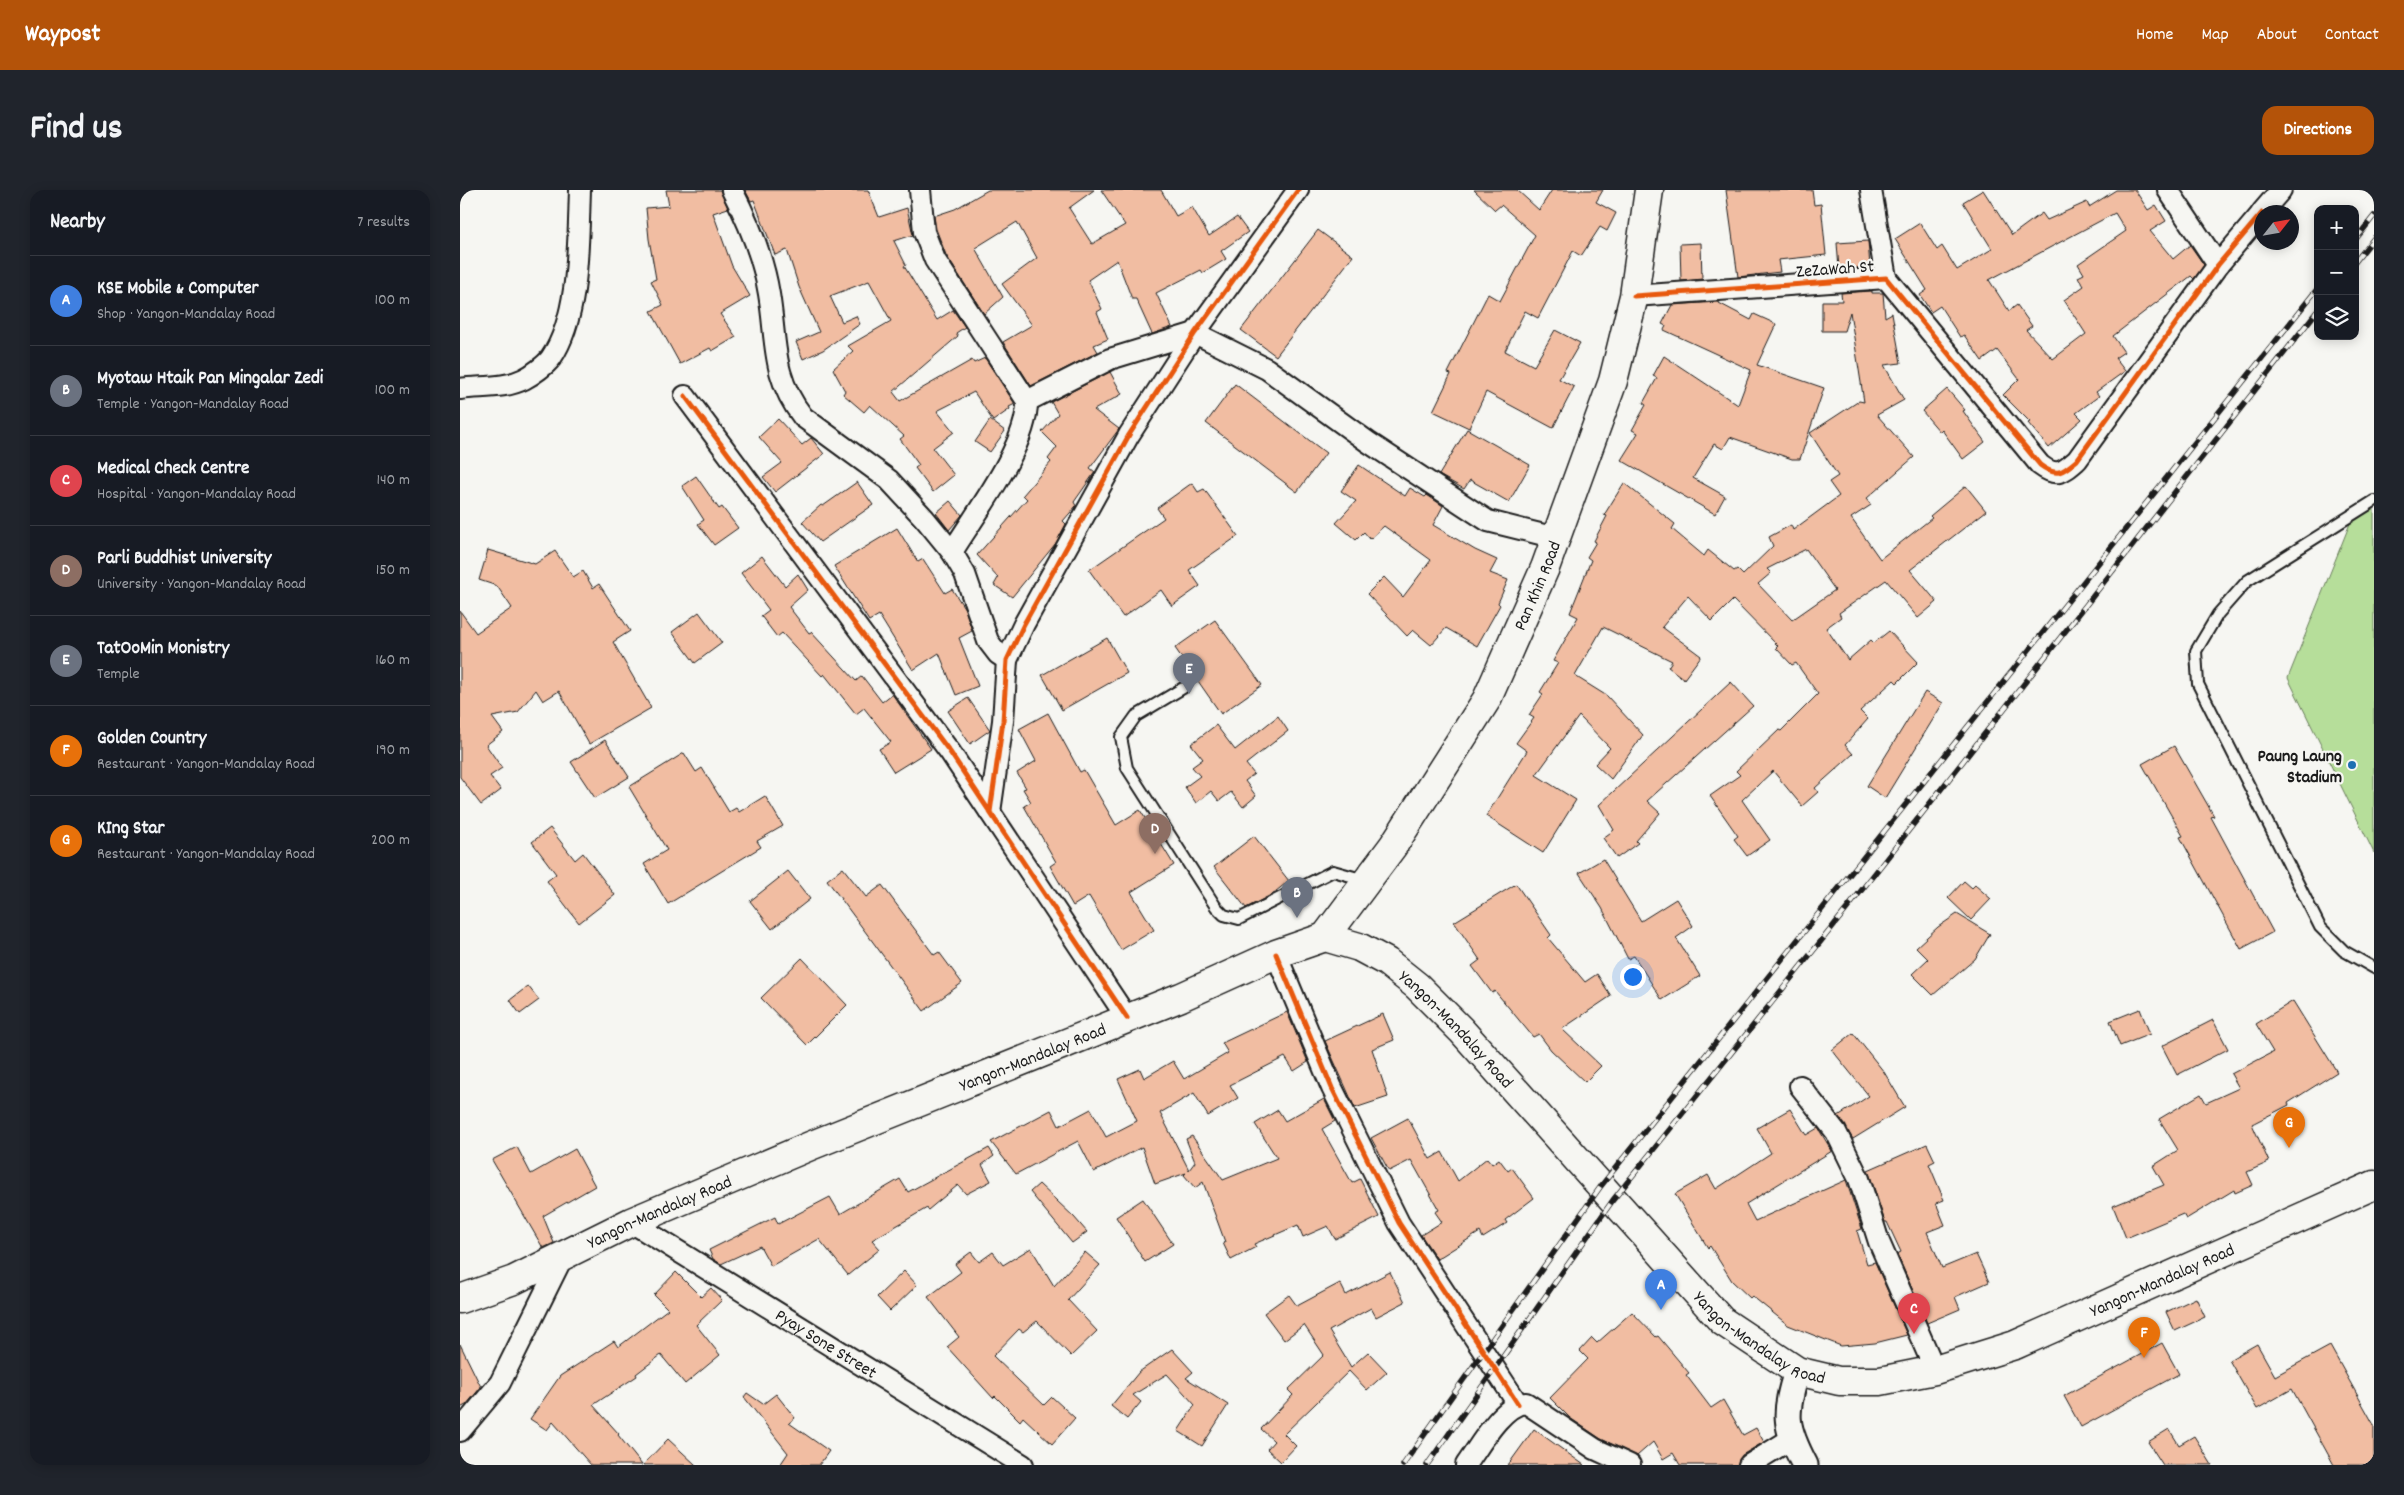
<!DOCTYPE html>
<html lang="en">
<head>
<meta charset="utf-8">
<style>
  body { margin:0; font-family:Dekko,sans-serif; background:#20242c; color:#f1f3f6 }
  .controls { position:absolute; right:15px; top:15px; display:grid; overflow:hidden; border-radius:10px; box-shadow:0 2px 12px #0003 }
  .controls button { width:45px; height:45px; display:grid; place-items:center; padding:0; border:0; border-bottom:1px solid #363941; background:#171b24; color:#f1f3f6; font:25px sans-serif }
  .compass { position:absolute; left:1794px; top:15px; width:45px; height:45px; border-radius:50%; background:#171b24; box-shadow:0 2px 12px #0003; rotate:59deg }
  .you { position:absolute; left:1172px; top:786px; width:18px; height:18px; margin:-12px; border:4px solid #fff; border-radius:50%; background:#1a73e8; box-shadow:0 0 0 8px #1a73e833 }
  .badge { display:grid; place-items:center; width:32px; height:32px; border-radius:50%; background:#b45309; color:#fff; font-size:16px; font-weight:700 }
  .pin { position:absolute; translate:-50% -41px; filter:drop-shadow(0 1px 2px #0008) }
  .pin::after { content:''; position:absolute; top:26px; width:18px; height:15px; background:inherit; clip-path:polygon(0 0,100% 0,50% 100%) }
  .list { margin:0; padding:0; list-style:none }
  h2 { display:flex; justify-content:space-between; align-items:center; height:65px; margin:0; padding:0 20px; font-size:21px }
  h2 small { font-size:16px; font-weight:400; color:#9ea1a6 }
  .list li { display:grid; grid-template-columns:32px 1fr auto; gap:15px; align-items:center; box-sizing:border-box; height:90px; padding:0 20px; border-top:1px solid #363941 }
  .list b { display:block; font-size:19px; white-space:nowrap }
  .list p { margin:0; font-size:16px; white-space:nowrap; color:#9ea1a6 }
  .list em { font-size:16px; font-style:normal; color:#9ea1a6 }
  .icon { flex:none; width:28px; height:28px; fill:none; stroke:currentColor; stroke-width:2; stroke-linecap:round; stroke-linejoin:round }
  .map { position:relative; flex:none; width:1914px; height:1275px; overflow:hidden; border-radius:15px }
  header { display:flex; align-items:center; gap:30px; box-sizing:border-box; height:70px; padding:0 25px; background:#b45309; color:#fff }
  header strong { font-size:24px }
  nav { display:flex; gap:28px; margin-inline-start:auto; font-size:18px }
  .intro { display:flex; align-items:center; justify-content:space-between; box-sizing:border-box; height:120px; padding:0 30px }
  h1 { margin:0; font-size:35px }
  .button { padding:12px 22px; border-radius:15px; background:#b45309; color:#fff; font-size:18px; font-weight:700 }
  main { display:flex; gap:30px; padding:0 30px }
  aside { flex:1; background:#171b24; border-radius:15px; box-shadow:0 2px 12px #0003 }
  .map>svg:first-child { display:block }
  .green { fill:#b6de9a; stroke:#697d5b }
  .building { fill:#f1bda2; stroke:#1c1c1c; fill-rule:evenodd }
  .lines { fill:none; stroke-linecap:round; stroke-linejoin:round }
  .service-casing { stroke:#1c1c1c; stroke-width:14 }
  .minor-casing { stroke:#1c1c1c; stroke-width:24 }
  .tertiary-casing { stroke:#1c1c1c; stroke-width:29 }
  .primary-casing { stroke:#1c1c1c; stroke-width:31 }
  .service { stroke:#f6f6f2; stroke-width:10 }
  .minor { stroke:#f6f6f2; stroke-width:20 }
  .tertiary { stroke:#f6f6f2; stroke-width:25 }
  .primary { stroke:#f6f6f2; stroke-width:28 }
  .rail-casing { stroke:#1c1c1c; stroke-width:5.5 }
  .rail { stroke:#f6f6f2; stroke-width:4; stroke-dasharray:11; stroke-linecap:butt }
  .cycleway-casing { stroke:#f6f6f2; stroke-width:8 }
  .cycleway { stroke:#e8590c; stroke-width:5 }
  .poi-dot { fill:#1f6fb2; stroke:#f6f6f2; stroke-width:2 }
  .labels { text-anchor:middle; stroke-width:4.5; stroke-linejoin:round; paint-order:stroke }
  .street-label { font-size:18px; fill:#1c1c1c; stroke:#f6f6f2 }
  .poi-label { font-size:18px; font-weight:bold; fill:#1c1c1c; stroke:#f6f6f2; text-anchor:end }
</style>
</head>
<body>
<header>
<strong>Waypost</strong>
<nav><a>Home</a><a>Map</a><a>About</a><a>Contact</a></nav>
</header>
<div class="intro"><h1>Find us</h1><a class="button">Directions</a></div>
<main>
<aside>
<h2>Nearby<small>7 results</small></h2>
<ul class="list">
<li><span class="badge" style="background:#3f7fe0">A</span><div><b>KSE Mobile &amp; Computer</b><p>Shop · Yangon-Mandalay Road</p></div><em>100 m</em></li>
<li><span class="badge" style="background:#6b7280">B</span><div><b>Myotaw Htaik Pan Mingalar Zedi</b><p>Temple · Yangon-Mandalay Road</p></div><em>100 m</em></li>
<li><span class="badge" style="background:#e0444e">C</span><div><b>Medical Check Centre</b><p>Hospital · Yangon-Mandalay Road</p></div><em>140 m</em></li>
<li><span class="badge" style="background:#8d6e63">D</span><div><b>Parli Buddhist University</b><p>University · Yangon-Mandalay Road</p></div><em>150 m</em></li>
<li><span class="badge" style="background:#6b7280">E</span><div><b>TatOoMin Monistry</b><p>Temple</p></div><em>160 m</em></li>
<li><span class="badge" style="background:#e8710a">F</span><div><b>Golden Country</b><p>Restaurant · Yangon-Mandalay Road</p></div><em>190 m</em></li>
<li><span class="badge" style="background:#e8710a">G</span><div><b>KIng Star</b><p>Restaurant · Yangon-Mandalay Road</p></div><em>200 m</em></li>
</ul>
</aside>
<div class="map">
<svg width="1914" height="1275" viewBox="0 0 1914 1275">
  <rect width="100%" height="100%" fill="#f6f6f2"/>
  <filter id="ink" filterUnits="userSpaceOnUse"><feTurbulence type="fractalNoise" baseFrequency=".02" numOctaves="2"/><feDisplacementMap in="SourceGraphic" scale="10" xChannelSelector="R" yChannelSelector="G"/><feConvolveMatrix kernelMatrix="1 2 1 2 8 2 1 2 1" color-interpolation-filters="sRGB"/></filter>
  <g filter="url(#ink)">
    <path class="green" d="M1914,317V663L1828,488L1891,331Z"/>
    <path class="building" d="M206,0H260L268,18L253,23L272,76L290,106L260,124L276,147L252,161L250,158L220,174L191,121L203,115L191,91L196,89L189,49L186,18L209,16Z
      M285,0H408L419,27L447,18L453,45L434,51L446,75L444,76L477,130L493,120L505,137L496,143L498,146L433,202L440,211L512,170L514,173L525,168L555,214L549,217L550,219L533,231L514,202L477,221L494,242L473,258L494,285L473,302L455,278L459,275L440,249L444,246L410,215L404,222L383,204L385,201L373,179L393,161L388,156L431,131L409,91L370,106L382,132L396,126L400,134L363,160L343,169L336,152L359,142L339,97L327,60L315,65L294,10L291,11Z
      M528,0H634L609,18L632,54L665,35L641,0H701L716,26L732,17L749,46L777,27L788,42L761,61L766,69L743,83L741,80L696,103L712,137L692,144L676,109H672L657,70L628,90L642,119L637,122L648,149L634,155L638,162L571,196L543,152L572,135L542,94L577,68L557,32L515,58L543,107L524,124L486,65L476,39L474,26L495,19Z
      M1014,0H1057L1079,20L1092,0H1143L1136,12L1156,23L1147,41L1140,37L1121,66L1113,61L1078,128L1065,121L1045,161L1074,176L1095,140L1120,153L1099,189L1114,197L1093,238L1026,202L1009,238L973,221L991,184L988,183L1028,104L1040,111L1075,45L1041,15L1035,20Z
      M1266,0H1352L1354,15L1361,14L1366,65L1318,70L1320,82L1278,87Z
      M1523,0L1552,45L1582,23L1587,30L1627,12L1629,17L1656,0H1675L1688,20L1696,15L1706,31L1690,41L1713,69L1730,55L1744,75L1734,89L1731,86L1653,146L1664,162L1655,168L1665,181L1636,202L1639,206L1616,223L1622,229L1589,258L1568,233L1570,232L1543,205L1559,189L1537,160L1522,171L1504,145L1500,147L1480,116L1471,122L1460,105L1467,100L1435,49L1460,33L1477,60L1482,56L1497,80L1532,59L1503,12ZM1655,23L1666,41L1618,74L1624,84L1618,87L1624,96L1604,110L1626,144L1593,169L1566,140L1572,136L1557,115L1549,121L1529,90Z
      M858,40L893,66L816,166L781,140Z
      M1408,51L1410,77L1379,79L1377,53Z
      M1241,53L1242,89L1221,91L1220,54Z
      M1412,101V103H1423L1425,127L1432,123L1441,173L1424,175L1444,210L1417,225L1454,267L1406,309L1411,315L1391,328L1420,369L1472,328L1470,326L1506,296L1526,321L1450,380L1477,412L1458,428L1426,390L1379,423L1381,427L1366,438L1388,470L1411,450L1414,453L1429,441L1458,472L1437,493L1434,490L1400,521L1408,529L1385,555L1393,564L1355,598L1358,602L1342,616L1313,581L1282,610L1310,650L1287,666L1274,649L1278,646L1250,606L1280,585L1276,581L1319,540L1321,541L1358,504L1336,473L1332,475L1316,458L1318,456L1273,410L1252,431L1228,406L1202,437L1241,466L1224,489L1208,477L1212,471L1143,437L1115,486L1147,506L1183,545L1151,589L1135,574L1150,558L1119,526L1076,585L1116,610L1083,663L1026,626L1067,561L1056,553L1074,528L1069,525L1083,504L1080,502L1098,473L1093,471L1118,427L1110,423L1131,370L1127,367L1136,352L1134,351L1147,326L1144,325L1164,293L1215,334L1212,339L1244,366L1248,360L1274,381L1277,379L1283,385L1313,356L1309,347L1331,335L1333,340L1379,306L1369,292L1378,286L1350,243L1399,211L1404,212L1390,122L1384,141H1362V111H1382L1381,103ZM1346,359L1375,400L1332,430L1298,394L1311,383L1307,379Z
      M1257,112L1291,130L1294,124L1316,134L1297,175L1364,198L1340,269H1332L1270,247L1263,259L1254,254L1233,288L1265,306L1255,324L1161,270L1178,243L1172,240L1186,215L1183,213L1197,188L1193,186L1204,166L1278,215L1291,180L1204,140L1206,136L1202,134L1212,115Z
      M650,182L662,204L634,220L659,239L630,278L635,282L614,312L616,316L603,331L606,334L596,353L552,407L534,395L538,388L517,365L567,309L563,305L591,272L588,269L597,257L582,242L598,224L591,212Z
      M775,194L866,263L837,302L746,233Z
      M1487,199L1505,220L1503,221L1525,252L1503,269L1482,240L1480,242L1462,221Z
      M318,229L342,255L351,248L364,264L315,302L303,287L322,273L299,247Z
      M530,230L545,241L530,262L515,252Z
      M1007,239L1070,275L1049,312L1010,290L1004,299L979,285Z
      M899,275L945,306L950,298L965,307L967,305L983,316L973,335L1015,360L1037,370L1030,383L1048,390L1038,413L1040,415L1017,456L986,438L971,455L953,440L947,446L907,404L924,387L943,407L971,370L924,336L910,349L904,342L896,350L876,333L896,311L881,301Z
      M236,286L259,319L262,317L278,338L254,355L238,334L244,330L222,296Z
      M397,292L413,315L360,352L342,332L361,315L363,316Z
      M732,293L738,302L744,299L778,346L729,380L740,396L712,416L701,400L663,427L629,380L704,328L697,318Z
      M490,311L502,325L489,340L476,323Z
      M437,338L458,372L463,369L485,403L492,399L505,419L512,441L499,448L518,496L496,505L479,463L453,480L419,425L409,431L374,376Z
      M28,360L75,374L95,361L113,387L123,381L133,398L139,394L170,441L153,452L191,518L129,554L99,501L83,511L76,500L58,522L32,527L43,542L26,555L42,578L30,586L41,600L21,615L0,587V421L16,443L52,418L37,396L19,390Z
      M302,366L325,396L338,384L348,400L329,417L349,443L351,442L396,491L402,486L422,512L432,504L471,559L434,582L419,559L431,552L404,518L396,524L364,484L362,486L322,443L317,447L301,426L309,420L281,383Z
      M239,422L262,453L235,473L212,442Z
      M755,430L802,495L761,524L715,458Z
      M647,448L667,483L602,520L582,485Z
      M1271,492L1293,516L1187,611L1200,623L1176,651L1178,653L1157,668L1143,648L1154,640L1139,615Z
      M1465,502L1483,513L1425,608L1407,596Z
      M508,508L530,540L510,554L488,521Z
      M588,523L620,582L624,580L656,635L680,620L714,675L671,702L694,740L661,760L629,706L613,716L590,676L596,672L564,616L571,612L563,599L566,598L557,583L576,571L559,539Z
      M818,526L828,541L786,574L794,584L785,591L796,606L783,617L771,602L759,611L751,601L736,613L725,597L740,586L732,577L743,569L731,554L756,535L775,560Z
      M145,550L169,587L135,608L111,572Z
      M1714,556L1754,626L1751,627L1813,742L1781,759L1720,647L1723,646L1682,574Z
      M224,563L236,582L242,578L269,622L276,618L279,622L305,606L323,636L297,651L301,657L208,714L184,674L207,660L169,597Z
      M90,638L115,670L123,663L155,705L119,733L87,691L96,684L72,652Z
      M794,646L829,691L811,705L786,718L754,677Z
      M1143,669L1181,731L1216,709L1233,736L1216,748L1240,786L1202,810L1174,766L1168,769L1142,718L1119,683Z
      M383,678L406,707L422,695L474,765L479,762L502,793L464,821L367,690Z
      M328,681L350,709L312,739L290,711Z
      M1504,691L1512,698L1515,695L1531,709L1511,730L1488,708Z
      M1056,694L1091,745L1088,748L1125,792L1137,784L1151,806L1102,839L1141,876L1125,892L1091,860L1079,844L1073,847L1035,801L1032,803L1012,776L1020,770L994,732Z
      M1497,724L1530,744L1515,769L1473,805L1452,784L1468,769L1456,757L1478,737Z
      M342,768L387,815L347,855L301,808Z
      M68,796L79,810L60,824L50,810Z
      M1833,811L1877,882L1828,913L1829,915L1792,934L1809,972L1787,982L1793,995L1775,1003L1774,1000L1726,1029L1723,1024L1666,1048L1653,1016L1704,995L1693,976L1718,960L1699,929L1741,904L1746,913L1779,898L1771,884L1813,862L1796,834Z
      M1680,819L1690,844L1660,856L1650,831Z
      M827,822L848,872L834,881L825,867L770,895L778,908L748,926L734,903L700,923L729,980L735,972L726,949L732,946L763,990L817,968L795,934L818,920L825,931L864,909L875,931L862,939L892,993L900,989L919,1027L875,1049L868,1036L843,1047L838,1035L794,1054L796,1057L771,1070L763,1053L765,1052L743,992L735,998L724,985L726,983L695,994L682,957L634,982L618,951L556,984L531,952L591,920L599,936L631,919L646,947L677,931L658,889L680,879L684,888L713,871L724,889L768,863L762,853Z
      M923,824L934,850L912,859L928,907L895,918L865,851Z
      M1753,830L1768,859L1717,885L1702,856Z
      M1393,843L1424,882L1445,917L1393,949L1378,926L1409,906L1372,860Z
      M1330,919L1346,945L1358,938L1372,961L1286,1014L1295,1031L1386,990L1402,1039L1397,1041L1407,1074L1415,1072L1447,1145L1415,1153L1381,1156L1328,1135L1292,1106L1290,1108L1272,1091L1250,1056L1248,1058L1215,1004L1248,985L1256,999L1311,963L1297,938Z
      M948,928L970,969L982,962L998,991L1027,968L1032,974L1039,969L1048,981L1052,978L1074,1008L1045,1030L1047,1033L1023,1048L1020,1042L977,1069L961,1045L982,1032L975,1022L979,1020L951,970L929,981L911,948Z
      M1467,954L1475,971L1469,974L1484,1010L1476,1013L1485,1035L1467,1042L1482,1078L1516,1064L1529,1092L1495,1107L1500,1119L1467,1133L1437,1064L1441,1062L1427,1032H1425L1408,980Z
      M57,957L71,984L115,959L135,996L83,1026L94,1053L83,1058L32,970Z
      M529,958L534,966L522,975L531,991L506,1004L498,995L468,1020L467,1018L412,1050L420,1059L388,1085L359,1049L311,1076L300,1056L261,1074L253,1069L249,1060L315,1027L318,1034L370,1007L380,1024L440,989L448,1002Z
      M579,994L614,1027L627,1042L612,1053L570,1002Z
      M683,1009L713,1054L685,1072L656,1027Z
      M571,1058L594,1096L625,1062L640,1075L608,1110L637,1141L611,1166L577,1131L563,1142L559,1139L533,1166L584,1215L592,1207L615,1228L592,1254L563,1227L560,1231L535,1206L533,1208L487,1157L499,1147L468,1107L501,1082L495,1074L511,1062L519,1072L533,1062L543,1075Z
      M444,1081L457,1095L430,1121L417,1107Z
      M216,1082L241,1107L251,1098L262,1110L236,1135L260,1165L225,1194L201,1165L176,1184L177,1186L133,1215L159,1244L158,1245L182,1275H131L93,1232L87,1240L70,1229L100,1186L154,1151L158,1157L208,1119L194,1105Z
      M930,1082L945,1112L916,1127L911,1118L869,1141L891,1177L908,1162L927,1182L907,1200L889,1181L824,1244L836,1256L821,1272L807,1259L814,1251L801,1239L833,1205L828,1200L864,1165L844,1135L824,1150L804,1123L829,1105L837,1116L880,1093L886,1105Z
      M1736,1108L1745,1127L1715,1141L1706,1122Z
      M1172,1122L1196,1147L1198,1146L1229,1183L1226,1185L1251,1218L1263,1210L1283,1245L1296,1238L1304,1252L1282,1265L1277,1275H1220L1213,1263L1203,1269L1193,1252L1177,1266L1141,1249L1110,1228L1090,1208L1128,1169L1120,1161L1132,1148L1137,1153Z
      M1702,1153L1719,1184L1621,1237L1604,1206Z
      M0,1154L21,1197L6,1215L0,1218Z
      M1797,1154L1815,1186L1870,1156L1914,1235V1275H1874L1832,1199L1797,1219L1769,1170Z
      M712,1159L733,1182L726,1188L768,1215L742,1256L718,1241L735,1215L707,1184L673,1205L681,1212L667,1229L651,1216L679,1182Z
      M287,1203L303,1214L316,1204L335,1228L329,1233L369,1261L359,1275H320L328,1263L284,1207Z
      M1074,1239L1124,1275H1048Z
      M1709,1239L1719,1255L1734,1246L1752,1275H1703L1688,1252Z
      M208,1249L236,1275H183Z"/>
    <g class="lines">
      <g class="service-casing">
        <path id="service" d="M1914,311L1787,391L1758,424L1736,461L1738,494L1860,737L1884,761L1914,778
          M723,498L676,526L661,547L667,578L756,717L764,725L779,729L873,681L905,690"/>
      </g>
      <g class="minor-casing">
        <g id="minor">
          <path d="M272,0C289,33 303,66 309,104C317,151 311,186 343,227L429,290L465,329L492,362L505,384L528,451L538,464L547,470"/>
          <path d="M460,0L464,42L475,70L567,211C568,256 515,324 492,362"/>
          <path d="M1411,0L1426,88"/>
          <path d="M1708,0L1758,75"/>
          <path d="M1802,22L1821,0"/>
          <path d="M1174,106L1426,88L1580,275C1597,288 1603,282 1617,270L1758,75L1802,23"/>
          <path d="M0,199C21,196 44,199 64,189C72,185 86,175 91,168C120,126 118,50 120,0"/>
          <path d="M225,206L490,562L667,828"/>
          <path d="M567,211L650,169L735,143L807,179L908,252L1028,331L1096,348"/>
          <path d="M530,622L543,531L547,470L564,434L669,245L735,143L838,0"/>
          <path d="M816,764L872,898L939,1033L1058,1214"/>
          <path d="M1340,896L1376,942L1399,989L1419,1052L1475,1180"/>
          <path id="s1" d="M171,1032L563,1275"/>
          <path d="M0,1241L40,1193L103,1066"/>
          <path d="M1006,1275C1019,1257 1042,1214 1066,1213L1135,1259L1170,1275"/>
          <path d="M1289,1275L1331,1249"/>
        </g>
      </g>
      <g class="tertiary-casing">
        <path id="tertiary" d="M1337,1181C1324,1224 1324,1235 1345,1275"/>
      </g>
      <g class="primary-casing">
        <g id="primary">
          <path id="s2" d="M865,747L933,656L1027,509L1085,378L1153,191L1174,106L1189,0"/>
          <path id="s3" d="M0,1109L54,1090L171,1032L350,956L721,807L816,764L865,747L899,757L927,772L957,796L1001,840L1262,1131L1337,1181L1379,1191H1420L1475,1180L1555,1155L1914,995"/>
        </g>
      </g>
      <use href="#service" class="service"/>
      <use href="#minor" class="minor"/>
      <use href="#tertiary" class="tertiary"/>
      <use href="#primary" class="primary"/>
      <g class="rail-casing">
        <path id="rail" d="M1895,50L1914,26
          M1895,72L1914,48
          M943,1275L1141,996L1858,98
          M967,1275L1153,1010L1386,720L1858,120"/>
      </g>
      <use href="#rail" class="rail"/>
      <g class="cycleway-casing">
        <path id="cycleway" d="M1174,106L1426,88L1580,275C1597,288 1603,282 1617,270L1758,75L1802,23
          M225,206L490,562L667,828
          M530,622L543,531L547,470L564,434L669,245L735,143L838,0
          M816,764L872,898L939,1033L1058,1214"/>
      </g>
      <use href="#cycleway" class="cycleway"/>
    </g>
  </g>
  <circle class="poi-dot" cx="1892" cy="575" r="5"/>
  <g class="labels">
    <g class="street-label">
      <text transform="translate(1375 78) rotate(-4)" y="6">ZeZaWah St</text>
      <text dy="6" stroke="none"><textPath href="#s2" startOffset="412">Pan Khin Road</textPath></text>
      <text dy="6" stroke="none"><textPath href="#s3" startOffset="1102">Yangon-Mandalay Road</textPath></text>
      <text dy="6" stroke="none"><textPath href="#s3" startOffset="622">Yangon-Mandalay Road</textPath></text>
      <text dy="6" stroke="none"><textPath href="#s3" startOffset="218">Yangon-Mandalay Road</textPath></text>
      <text dy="6" stroke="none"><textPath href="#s3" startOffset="1972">Yangon-Mandalay Road</textPath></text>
      <text dy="6" stroke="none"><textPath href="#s3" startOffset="1538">Yangon-Mandalay Road</textPath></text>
      <text dy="6" stroke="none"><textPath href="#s1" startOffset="230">Pyay Sone Street</textPath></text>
    </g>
    <g class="poi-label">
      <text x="1882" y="571">Paung Laung<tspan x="1882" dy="21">Stadium</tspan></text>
    </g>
  </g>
</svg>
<div class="controls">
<button>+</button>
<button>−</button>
<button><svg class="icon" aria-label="layers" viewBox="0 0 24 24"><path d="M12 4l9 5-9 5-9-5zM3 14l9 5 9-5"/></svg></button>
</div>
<svg class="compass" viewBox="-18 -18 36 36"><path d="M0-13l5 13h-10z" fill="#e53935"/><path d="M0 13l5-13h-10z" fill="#9ea1a6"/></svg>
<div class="you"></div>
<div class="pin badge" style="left:1201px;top:1120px;background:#3f7fe0">A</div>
<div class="pin badge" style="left:837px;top:728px;background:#6b7280">B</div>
<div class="pin badge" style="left:1454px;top:1144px;background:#e0444e">C</div>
<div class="pin badge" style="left:695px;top:664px;background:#8d6e63">D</div>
<div class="pin badge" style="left:729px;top:504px;background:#6b7280">E</div>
<div class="pin badge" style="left:1684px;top:1168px;background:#e8710a">F</div>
<div class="pin badge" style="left:1829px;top:958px;background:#e8710a">G</div>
</div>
</main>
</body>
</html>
